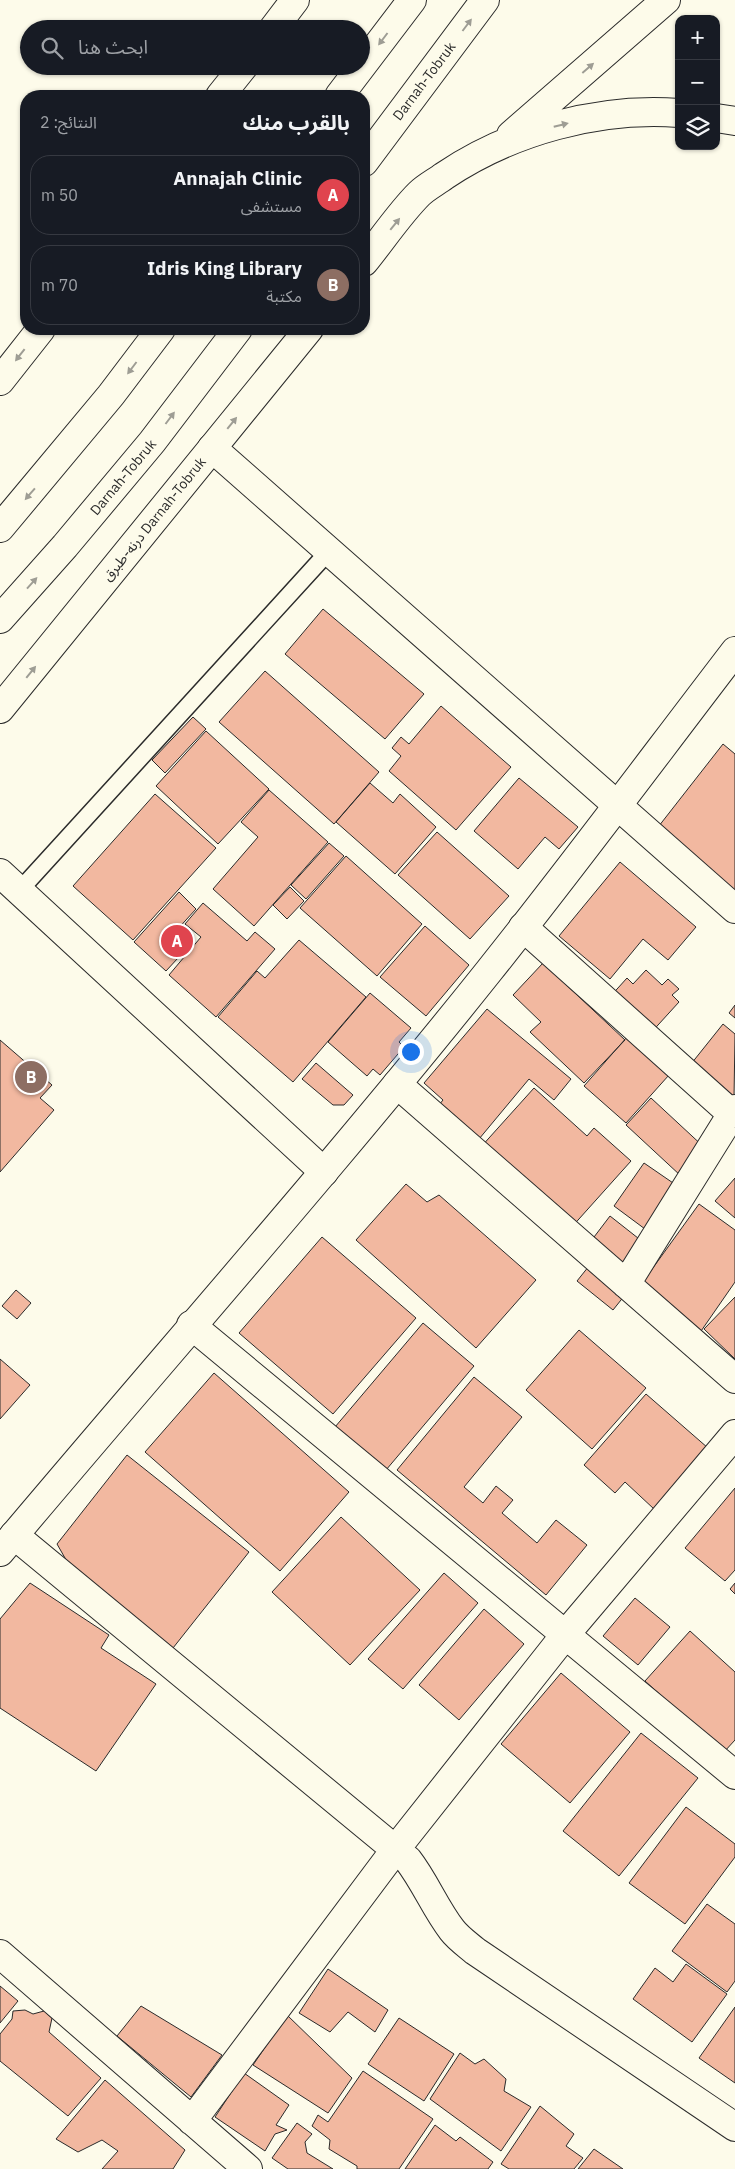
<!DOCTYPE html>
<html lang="ar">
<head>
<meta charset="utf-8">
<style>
  body { margin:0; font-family:"IBM Plex Sans","Noto Sans Arabic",sans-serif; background:#20242c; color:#f1f3f6; direction:rtl }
  .controls { position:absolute; right:15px; top:15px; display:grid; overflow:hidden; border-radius:10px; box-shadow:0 1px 4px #0004 }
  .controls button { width:45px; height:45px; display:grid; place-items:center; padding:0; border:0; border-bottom:1px solid #363941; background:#171b24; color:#f1f3f6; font:25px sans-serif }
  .you { position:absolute; left:410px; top:1051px; width:18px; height:18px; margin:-12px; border:4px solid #fff; border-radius:50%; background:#1a73e8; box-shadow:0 0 0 8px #1a73e833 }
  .badge { display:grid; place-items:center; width:32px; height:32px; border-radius:50%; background:#c62828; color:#fff; font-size:16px; font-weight:700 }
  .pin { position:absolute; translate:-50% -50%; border:2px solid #fff; box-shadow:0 1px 5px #0006 }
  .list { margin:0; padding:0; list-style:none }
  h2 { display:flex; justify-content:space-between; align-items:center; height:65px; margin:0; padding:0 20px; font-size:21px }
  h2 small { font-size:16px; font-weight:400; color:#9ea1a6 }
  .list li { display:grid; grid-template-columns:32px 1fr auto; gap:15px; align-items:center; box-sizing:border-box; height:80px; margin:0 10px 10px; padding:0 10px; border:1px solid #363941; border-radius:20px }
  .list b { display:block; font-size:19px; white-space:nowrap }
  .list p { margin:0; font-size:16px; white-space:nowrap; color:#9ea1a6 }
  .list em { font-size:16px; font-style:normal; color:#9ea1a6 }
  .icon { flex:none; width:28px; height:28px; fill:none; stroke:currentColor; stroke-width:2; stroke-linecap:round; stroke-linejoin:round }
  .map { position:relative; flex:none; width:735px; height:2169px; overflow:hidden; direction:ltr }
  .search { position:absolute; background:#171b24; box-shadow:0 1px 4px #0004; left:20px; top:20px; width:350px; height:55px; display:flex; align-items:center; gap:12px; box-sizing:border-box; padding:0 18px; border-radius:28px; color:#9ea1a6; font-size:19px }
  .panel { position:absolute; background:#171b24; box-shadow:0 1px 4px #0004; left:20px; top:90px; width:350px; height:245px; border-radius:20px; direction:rtl }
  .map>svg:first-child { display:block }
  .building { fill:#f2b8a0; stroke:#2b2b2b }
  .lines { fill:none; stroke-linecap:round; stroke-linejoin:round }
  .service-casing { stroke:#2b2b2b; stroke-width:19 }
  .minor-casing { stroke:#2b2b2b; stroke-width:30 }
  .tertiary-casing { stroke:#2b2b2b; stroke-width:30 }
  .trunk-casing { stroke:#2b2b2b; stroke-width:30 }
  .service { stroke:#fdfbea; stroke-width:16 }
  .minor { stroke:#fdfbea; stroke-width:28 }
  .tertiary { stroke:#fdfbea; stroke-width:28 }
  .trunk { stroke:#fdfbea; stroke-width:28 }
  .oneway { fill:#9e9d94 }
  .labels { text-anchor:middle; stroke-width:4; stroke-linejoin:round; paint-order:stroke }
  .street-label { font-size:14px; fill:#2b2b2b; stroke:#fdfbea }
</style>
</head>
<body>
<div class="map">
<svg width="735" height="2169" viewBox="0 0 735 2169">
  <rect width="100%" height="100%" fill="#fdfbea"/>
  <path class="building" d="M323,609L424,694L385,739L285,654Z
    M265,671L379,772L334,824L219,722Z
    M441,706L511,767L456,830L389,771L401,756L392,748L401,737L409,744Z
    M193,717L206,729L165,773L152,760Z
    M206,731L269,789L218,844L156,786Z
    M723,744L735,754V894L655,831Z
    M519,778L578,827L559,849L545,837L518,869L474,831Z
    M370,783L393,803L400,794L436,827L395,874L336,822Z
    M269,790L328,842L254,926L213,889L258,837L241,822Z
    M155,794L216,848L133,940L73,886Z
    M437,832L509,896L470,939L398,875Z
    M329,843L344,856L306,899L291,885Z
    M346,856L422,924L377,976L300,908Z
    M620,862L696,927L668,960L643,939L610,979L559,936Z
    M290,887L304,901L287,919L273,905Z
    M179,892L196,909L175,932L190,945L166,971L134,942Z
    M203,903L247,941L255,932L275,949L216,1017L169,975L201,937L185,924Z
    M425,926L469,965L426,1016L380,977Z
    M299,940L366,997L293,1082L218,1017L257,971L265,978Z
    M543,963L625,1040L584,1083L530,1032L541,1022L513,995Z
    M646,970L662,985L668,979L679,989L672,995L679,1002L648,1036L608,999L627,978L633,984Z
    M370,993L411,1028L399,1042L404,1047L380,1075L373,1069L367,1076L328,1042Z
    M735,1005V1018L729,1013Z
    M487,1009L571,1079L554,1100L529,1079L474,1145L434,1111L443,1100L424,1083Z
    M723,1024L735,1034L734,1098L691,1064Z
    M627,1037L669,1075L626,1123L584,1086Z
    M0,1040L52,1085L40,1098L54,1110L0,1172Z
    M316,1063L353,1095L344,1105H333L302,1079Z
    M534,1088L587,1136L594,1128L631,1161L570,1229L480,1148Z
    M651,1098L706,1149L681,1176L626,1125Z
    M644,1163L676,1185L645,1229L614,1206Z
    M735,1178V1218L715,1201Z
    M406,1184L427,1202L439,1195L536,1280L476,1348L356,1240Z
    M699,1204L735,1230V1282L699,1334L637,1290Z
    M610,1216L643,1242L624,1266L591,1241Z
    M322,1237L416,1318L333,1414L239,1333Z
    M589,1266L625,1295L613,1310L577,1281Z
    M16,1290L31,1303L17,1319L2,1306Z
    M735,1297V1359L704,1329Z
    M423,1323L474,1366L386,1470L335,1427Z
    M579,1330L646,1388L592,1449L526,1390Z
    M0,1359L30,1385L0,1419Z
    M214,1373L349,1492L280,1571L145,1452Z
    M474,1377L522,1417L464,1487L483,1503L496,1486L513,1500L502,1513L537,1543L556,1520L587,1545L546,1595L397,1470Z
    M646,1394L708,1448L654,1509L625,1482L615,1493L584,1465Z
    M127,1455L249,1552L173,1648L69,1565L57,1544Z
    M735,1488V1570L725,1581L685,1548Z
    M341,1517L420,1590L350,1665L272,1592Z
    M444,1573L478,1603L403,1689L368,1659Z
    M30,1583L109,1635L101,1648L156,1684L96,1771L0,1708V1619Z
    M735,1583V1594L730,1589Z
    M635,1598L670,1627L638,1665L603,1636Z
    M484,1609L524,1644L459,1720L419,1685Z
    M690,1631L735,1672V1740L724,1752L645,1681Z
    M561,1673L630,1732L570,1803L501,1744Z
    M641,1733L698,1778L619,1876L563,1831Z
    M686,1807L735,1844V1857L685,1924L629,1883Z
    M707,1904L735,1924V1981L727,1992L672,1951Z
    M686,1964L727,1994L692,2042L633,1999L655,1968L673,1982Z
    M328,1969L388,2010L375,2032L348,2012L330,2032L299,2013Z
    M0,1986L18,2001L0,2023Z
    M141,2006L222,2055L191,2097L117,2036Z
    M735,2007V2083L699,2058Z
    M25,2010L33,2014L44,2011L52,2018L49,2032L101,2078L68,2116L0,2061V2034L12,2019L13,2011Z
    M287,2015L352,2078L328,2113L253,2065Z
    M399,2018L454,2054L424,2101L368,2064Z
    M460,2053L475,2064L484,2059L506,2079L504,2091L531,2107L501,2151L430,2099Z
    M363,2071L433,2119L399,2169H357V2166L329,2149L330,2140L312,2126L318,2115L328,2122Z
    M244,2073L289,2105L276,2125L287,2130L275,2134L265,2151L215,2117Z
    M105,2080L185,2150L173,2169H102L118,2151L102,2140L78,2152L56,2139Z
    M540,2106L574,2134L566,2146L583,2158L574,2169H509L501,2164Z
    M297,2123L312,2134L305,2142L307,2153L333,2169H288L272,2158Z
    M435,2125L456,2141L460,2137L493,2162L488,2169H405Z
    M594,2149L623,2169H578Z"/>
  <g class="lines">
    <g class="service-casing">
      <path id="service" d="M19,891L329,551"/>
    </g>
    <g class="minor-casing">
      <path id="minor" d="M212,448L735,909
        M0,873L324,1172
        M523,927L732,1114
        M397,1084L735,1379
        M626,1284L735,1109
        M191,1325L735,1775
        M14,1535L408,1860C425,1882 435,1908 452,1930C458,1938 468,1945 475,1951L735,2127
        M0,1954L248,2169
        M192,2121L395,1850L565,1635L735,1434"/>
    </g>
    <g class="tertiary-casing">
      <path id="tertiary" d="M273,29L295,0
        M220,96L244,66
        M716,118L735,121
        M511,135L666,0
        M364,262C382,240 399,214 419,194C426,187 436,182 444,176C511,131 598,107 679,113
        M0,381L41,329
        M0,709L309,329
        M0,1552C163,1358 331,1169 489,971C573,866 653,758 735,651"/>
    </g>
    <g class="trunk-casing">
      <path id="trunk" d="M339,96L412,0
        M364,162L485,0
        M0,528L111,395L161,329
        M0,619L65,546L152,442L238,329"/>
    </g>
    <use href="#service" class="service"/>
    <use href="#minor" class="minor"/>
    <use href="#tertiary" class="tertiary"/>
    <use href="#trunk" class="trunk"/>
  </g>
  <defs><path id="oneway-solid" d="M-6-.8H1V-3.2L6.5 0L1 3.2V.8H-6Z" transform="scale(1.25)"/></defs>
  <g class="oneway">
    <use href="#oneway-solid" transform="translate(467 25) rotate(-53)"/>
    <use href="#oneway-solid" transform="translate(383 39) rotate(127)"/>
    <use href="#oneway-solid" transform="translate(588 68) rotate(-41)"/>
    <use href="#oneway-solid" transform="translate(561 125) rotate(-14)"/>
    <use href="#oneway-solid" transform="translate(395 224) rotate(-51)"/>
    <use href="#oneway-solid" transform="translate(20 355) rotate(128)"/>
    <use href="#oneway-solid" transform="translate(132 368) rotate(127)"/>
    <use href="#oneway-solid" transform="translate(170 418) rotate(-53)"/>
    <use href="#oneway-solid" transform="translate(232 423) rotate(-51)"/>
    <use href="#oneway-solid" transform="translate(30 494) rotate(131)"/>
    <use href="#oneway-solid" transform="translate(32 583) rotate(-48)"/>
    <use href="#oneway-solid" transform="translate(31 672) rotate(-51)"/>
  </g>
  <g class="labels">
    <g class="street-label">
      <text transform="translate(424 81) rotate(-53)" y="5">Darnah-Tobruk</text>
      <text transform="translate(123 477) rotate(-50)" y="5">Darnah-Tobruk</text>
      <text transform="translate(154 519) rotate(-51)" y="5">درنه-طبرق Darnah-Tobruk</text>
    </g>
  </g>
</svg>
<div class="controls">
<button>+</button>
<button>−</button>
<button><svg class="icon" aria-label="layers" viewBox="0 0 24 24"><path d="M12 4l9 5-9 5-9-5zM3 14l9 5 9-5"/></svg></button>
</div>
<div class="you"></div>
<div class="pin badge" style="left:177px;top:941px;background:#e0444e">A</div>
<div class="pin badge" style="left:31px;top:1077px;background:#8d6e63">B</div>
<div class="search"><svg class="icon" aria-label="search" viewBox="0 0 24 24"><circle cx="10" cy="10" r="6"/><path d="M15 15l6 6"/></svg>ابحث هنا</div>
<section class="panel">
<h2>بالقرب منك<small>النتائج: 2</small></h2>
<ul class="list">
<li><span class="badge" style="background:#e0444e">A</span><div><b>Annajah Clinic</b><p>مستشفى</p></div><em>50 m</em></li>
<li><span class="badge" style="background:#8d6e63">B</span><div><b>Idris King Library</b><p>مكتبة</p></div><em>70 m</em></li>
</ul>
</section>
</div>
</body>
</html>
